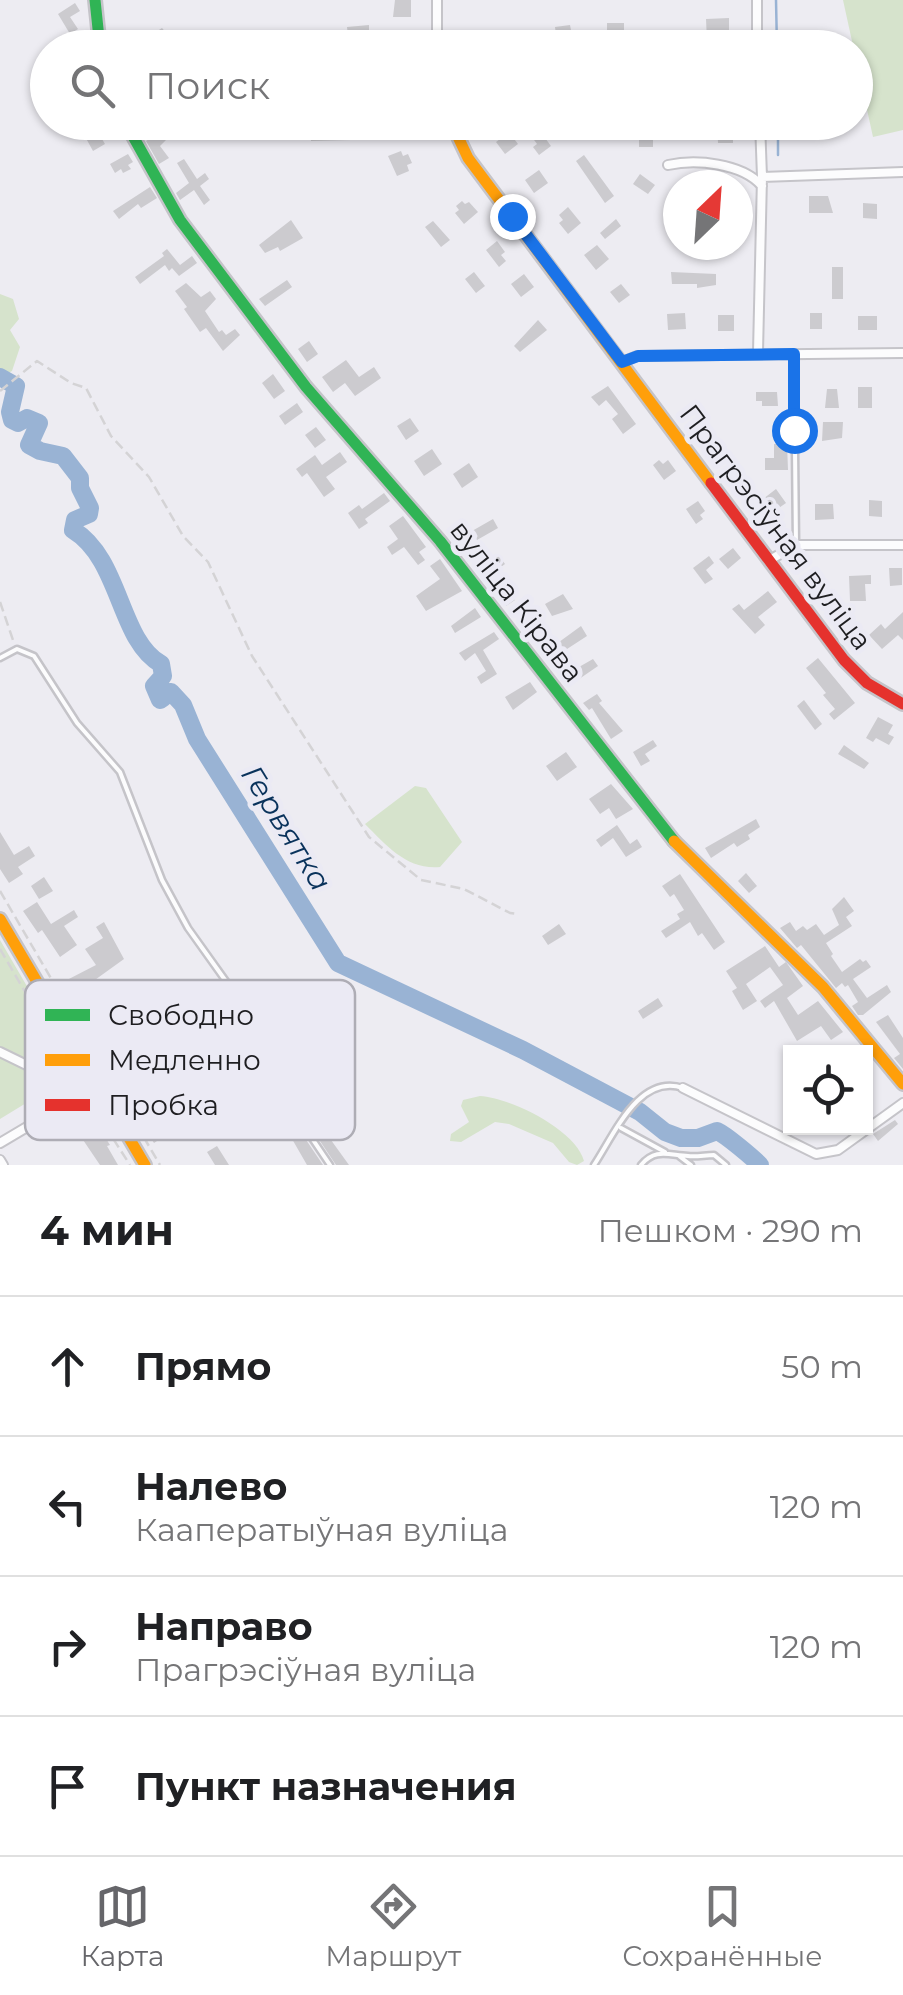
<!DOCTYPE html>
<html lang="ru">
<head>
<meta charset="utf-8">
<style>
  body { margin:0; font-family:Montserrat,sans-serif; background:#f2f2f2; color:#202124 }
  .controls { position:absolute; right:30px; bottom:30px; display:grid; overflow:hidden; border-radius:0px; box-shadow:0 2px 8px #0004 }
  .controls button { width:90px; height:90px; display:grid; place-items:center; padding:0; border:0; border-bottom:2px solid #e0e0e0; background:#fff; color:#202124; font:50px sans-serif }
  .compass { position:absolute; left:663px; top:170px; width:90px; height:90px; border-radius:50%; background:#fff; box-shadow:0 2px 8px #0004; rotate:25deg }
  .stop { position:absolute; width:30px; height:30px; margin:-22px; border:8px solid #1a73e8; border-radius:50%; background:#fff }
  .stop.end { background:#1a73e8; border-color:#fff; box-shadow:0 2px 10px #0008 }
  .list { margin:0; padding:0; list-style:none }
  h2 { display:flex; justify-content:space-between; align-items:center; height:130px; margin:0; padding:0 40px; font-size:42px }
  h2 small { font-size:32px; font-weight:400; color:#757577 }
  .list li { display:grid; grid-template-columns:65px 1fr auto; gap:30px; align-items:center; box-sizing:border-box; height:140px; padding:0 40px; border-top:2px solid #e0e0e0 }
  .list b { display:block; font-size:38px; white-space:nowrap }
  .list p { margin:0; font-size:32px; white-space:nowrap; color:#757577 }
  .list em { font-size:32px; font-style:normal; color:#757577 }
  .icon { flex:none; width:55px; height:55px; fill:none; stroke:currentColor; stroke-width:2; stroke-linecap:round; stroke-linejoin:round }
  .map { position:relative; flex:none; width:903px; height:1165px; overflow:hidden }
  .search { position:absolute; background:#fff; box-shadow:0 2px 8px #0004; left:30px; right:30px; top:30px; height:110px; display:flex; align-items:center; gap:25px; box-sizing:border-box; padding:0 35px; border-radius:55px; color:#757577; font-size:38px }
  .sheet { height:690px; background:#fff }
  nav { display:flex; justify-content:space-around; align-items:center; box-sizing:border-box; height:140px; border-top:2px solid #e0e0e0; background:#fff; font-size:28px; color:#757577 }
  nav a { display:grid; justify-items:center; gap:5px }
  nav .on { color:#66666a }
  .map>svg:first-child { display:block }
  .green { fill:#d6e3cc }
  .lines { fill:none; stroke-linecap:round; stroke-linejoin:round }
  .stream { stroke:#99b3d4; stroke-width:2.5 }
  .river { stroke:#99b3d4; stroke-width:18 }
  .building { fill:#cccbcf }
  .lane-casing { stroke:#c5c4c9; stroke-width:9 }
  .street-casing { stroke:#c5c4c9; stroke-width:12 }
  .fast-casing { stroke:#c5c4c9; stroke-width:16 }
  .slow-casing { stroke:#c5c4c9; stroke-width:16 }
  .jam-casing { stroke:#c5c4c9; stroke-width:16 }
  .path { stroke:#d4d3d5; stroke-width:2.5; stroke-dasharray:10 5; stroke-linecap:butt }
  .lane { stroke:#fcfcfd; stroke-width:4 }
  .street { stroke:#fcfcfd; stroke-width:8 }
  .fast { stroke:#30b455; stroke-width:11 }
  .slow { stroke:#ff9f0a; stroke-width:11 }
  .jam { stroke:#e5322d; stroke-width:11 }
  .route { stroke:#1a73e8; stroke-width:12 }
  .labels { text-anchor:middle; stroke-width:10; stroke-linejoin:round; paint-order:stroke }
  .street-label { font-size:28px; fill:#1e1e21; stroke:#ebeaf4 }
  .water-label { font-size:30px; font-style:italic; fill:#09325b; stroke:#ebeaf4 }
  .key { fill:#ebeaf4; stroke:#aeadb5; stroke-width:2.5 }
  .key-label { font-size:28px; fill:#1e1e21 }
</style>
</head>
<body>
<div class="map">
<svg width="903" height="1165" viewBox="0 0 903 1165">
  <rect width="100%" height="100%" fill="#edecf2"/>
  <path class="green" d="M843,0H903V130L873,137Z
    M0,294L13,299L19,319L10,330L20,347L12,371L0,377Z
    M415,786L426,788L462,842L440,867C407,870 387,846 365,824Z
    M0,940L77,1072L0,1119Z
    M480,1096C511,1098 576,1130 584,1161L577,1165L569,1162L553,1143L509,1124L495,1122L461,1142L450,1141L451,1134L469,1122L461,1106L463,1100Z"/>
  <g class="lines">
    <path class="stream" d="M776,0L777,48
      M778,122V155"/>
    <path class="river" d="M0,377L16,386L10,412L12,420L18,423L27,418L39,423L29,445L40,451L63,456L80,478V488L90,508L89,514L75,520L73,530C121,559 119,641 161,664L163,676L154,686L160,700L163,698V693L171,692L183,705L197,739L338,963L523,1050L640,1112L665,1132L681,1138H698L717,1131C726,1135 752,1157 760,1165"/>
  </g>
  <path class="building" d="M395,0H411V17H393Z
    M75,3L80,11L70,17L78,29L70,34L58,14Z
    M729,18V40L707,41L706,19Z
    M607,23H624V39H607Z
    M369,25V35L348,36L347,27Z
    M570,25L571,30H576L577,37L572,38L573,42L557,44L555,27Z
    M162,28L175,43L169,48H131Z
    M666,30L685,32L686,44L658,45L657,32Z
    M478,31L482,48H468L465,34Z
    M392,35H408V48H392Z
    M77,122H92L105,144L93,151Z
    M717,122H733V143H718Z
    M534,123L551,146L539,155L533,147L537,144L526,129Z
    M311,125L378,126V135L351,136V140L311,141Z
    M639,131H653V147H639Z
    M160,132L166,140L160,146L169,158L159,164L146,141Z
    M509,132L518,144L505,154L496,142Z
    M401,151L403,156L408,154L412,163L407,165L409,171L397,176L388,156Z
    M128,154L133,162L128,165L131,169L123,173L121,169L115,173L110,164Z
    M584,155L614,196L605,203L576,161Z
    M184,159L197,179L205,173L209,179L200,186L210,200L204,205L194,190L180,200L176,193L189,183L177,163Z
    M539,170L548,183L534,193L525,180Z
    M640,174L655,185L648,194L633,184Z
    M150,187L157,198L141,208L138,204L119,219L113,211Z
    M809,196H828L833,213H809Z
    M462,201L465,204L469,202L478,212L464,224L455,213L459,210L456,206Z
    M863,203L877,204V219L863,218Z
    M568,207L581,223L568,234L559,223L563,220L559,215Z
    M616,219L621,226L605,239L600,233Z
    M291,220L303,238L280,251L278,247L265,253L259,245Z
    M433,221L450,240L441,247L425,227Z
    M497,241L505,252L501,255L506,261L499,267L486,250Z
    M597,245L609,259L596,270L584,255Z
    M167,249L180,265L192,256L197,263L179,276L172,268L169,271L165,265L140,284L135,277L164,256L162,253Z
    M832,267H843V299H832Z
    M474,272L485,286L476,293L465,279Z
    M671,272L716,274V285L697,288V284H672Z
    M524,274L534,287L521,297L511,284Z
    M287,280L292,287L265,306L259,299Z
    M186,283L201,297L210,291L216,299L205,311L219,332L222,330L226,335L235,329L240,335L223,351L206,328L200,332L184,309L187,307L175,291Z
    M621,284L630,295L619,303L610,292Z
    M685,313L686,329L668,330L667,314Z
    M810,313H822V329H810Z
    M718,315H734V331H718Z
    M858,316H877V330H858Z
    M538,320L547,330L520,352L514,346Z
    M309,341L318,354L307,362L298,349Z
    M346,360L359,377L374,367L381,378L355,396L345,383L333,392L322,377Z
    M273,374L285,391L274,399L262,383Z
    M608,386L636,424L623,434L612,419L618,414L606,400L599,406L591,397Z
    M858,387H872V408H858Z
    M827,389H837L839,408H825Z
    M756,392H777L778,406H762V401H756Z
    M297,403L303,412L285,425L279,416Z
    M410,418L419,431L406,440L397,426Z
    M823,422H843L842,438L822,441Z
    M316,427L326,440L315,448L305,435Z
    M774,444H787L788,470H765V458H774Z
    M432,449L442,464L424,476L414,461Z
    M340,452L347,462L326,477L335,489L324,497L307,473L302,477L296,469L315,455L322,465Z
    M659,460L663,464L668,460L676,471L664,480L653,465Z
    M469,463L478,477L462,488L453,474Z
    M776,489L786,503L773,512L763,499Z
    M384,493L390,501L365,519L368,523L359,529L348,513L359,505L362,509Z
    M869,500L882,501V517L869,516Z
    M698,501L705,511L700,515L703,519L696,524L686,509Z
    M815,504H833L834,519L815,520Z
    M403,516L426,547L419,552L425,560L418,565L404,547L392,555L387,547L398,539L389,526Z
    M493,519L498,528L477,540L472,531Z
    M475,542L489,563L499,556L505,564L486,578L472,559L468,562L461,551Z
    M733,548L741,558L728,569L719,559Z
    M709,556L714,563L706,570L713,579L705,584L693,568Z
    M440,559L462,591L426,611L416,596L440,579L430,566Z
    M889,568H902V585L890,586Z
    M871,575V584H865L866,601H850L849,576Z
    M511,584L517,591L511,595L515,600L506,606L497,594Z
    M768,591L777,602L758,617L765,625L755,634L732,609L739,604L744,610Z
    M563,594L573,609L552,616L545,604Z
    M475,608L481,617L455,633L451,626Z
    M903,612V640L898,635L882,649L869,635L881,624L885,629Z
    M581,626L587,636L567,649L563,658L572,671L593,659L598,666L569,686L544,653Z
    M494,632L499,639L483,650L497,674L481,684L477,677L486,671L475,653L465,661L459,653Z
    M818,658L855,703L834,720L829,714L835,709L823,695L826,693L806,668Z
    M530,682L537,692L513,710L505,697Z
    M597,694L602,701L599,703L623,731L611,739L592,708L589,710L583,703Z
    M804,700L822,724L815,730L797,706Z
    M878,717L893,725L888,734L894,737L889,745L876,738L873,742L866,738Z
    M653,740L657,746L645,754L650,761L641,766L633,752Z
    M844,745L869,763L864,769L838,754Z
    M566,752L577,767L557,781L546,766Z
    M611,784L633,809L616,819L609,808L600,814L589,799Z
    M756,819L760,827L748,835L750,839L737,847L734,843L711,858L705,848Z
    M617,825L630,844L637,839L642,847L626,857L613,838L601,847L596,840Z
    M0,832L14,855L29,846L35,856L18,867L23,874L9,883L0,869Z
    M746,873L757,886L749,893L738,881Z
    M680,874L725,942L714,950L702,933L698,936L690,922L666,938L661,931L680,919L677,914L684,910L674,894L670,897L662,886Z
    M44,877L53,891L39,899L31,886Z
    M844,897L854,911L846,917L852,926L826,943L833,954L831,956L842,972L860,959L863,962L866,960L871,967L853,979L867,998L887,985L891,992L863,1015H858L852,1006L858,1002L848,985L845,987L842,983L836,988L801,945L797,948L780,928L790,922L796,931L803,926L807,930L816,924L824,935L839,925L832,909Z
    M37,902L51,924L74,910L78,917L64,926L77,945L60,957L42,930L38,933L23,911Z
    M104,922L124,959L74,995L65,981L96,965L85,949L103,938L96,927Z
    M559,924L566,934L548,945L542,936Z
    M765,946L779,967L786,962L803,986L787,998L798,1015L818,1001L843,1032L831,1040L821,1026L797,1041L774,1001L765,1008L760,1001L783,985L770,967L746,984L757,1001L743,1010L732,991L737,988L726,971Z
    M658,998L663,1006L643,1019L638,1011Z
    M888,1015L903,1038V1069L894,1058L900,1054L876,1022Z
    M276,1085L289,1105L294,1122L323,1165H307L265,1092Z
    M305,1097L318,1122L349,1165H336L304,1117L299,1100Z
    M177,1115L183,1124L154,1143L148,1134Z
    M94,1120L110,1145L107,1146L118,1165H100L77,1131Z
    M895,1120L898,1124L878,1141L873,1134Z
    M217,1146L229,1165H215L207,1152Z"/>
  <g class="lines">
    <g class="lane-casing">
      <path id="lane" d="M794,354L796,544
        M0,658L17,649L34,656L77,723L120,772L162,880L188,928L275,1050L282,1062L299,1119L330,1165
        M621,1128L665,1152
        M679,1156L691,1165
        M594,1165C614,1135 639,1073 683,1088
        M641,1165C655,1148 668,1155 688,1156C697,1157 705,1155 714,1155L726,1165"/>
    </g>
    <g class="street-casing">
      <path id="street" d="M437,48V0
        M757,48V0
        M668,165C696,159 742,163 762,186
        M762,177L903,172
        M758,352L762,177L760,122
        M622,362L637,356L903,353
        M768,561L796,545H903
        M0,1052L84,1093
        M683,1088L816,1154L838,1150L903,1103
        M0,1143L96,1086
        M0,1160L3,1165"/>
    </g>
    <g class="fast-casing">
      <path id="fast" d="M95,0L100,48
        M125,122L180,220L306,387L440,541L674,841"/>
    </g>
    <g class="slow-casing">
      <path id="slow" d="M451,122L468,158L711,483
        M674,841L823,987L903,1084
        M0,919L145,1165"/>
    </g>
    <g class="jam-casing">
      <path id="jam" d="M711,483L844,660L867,683L903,704"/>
    </g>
    <path class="path" d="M0,391L37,361L71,383L86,388L111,436L149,477L183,536L208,562L252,656L369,837L421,880L464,889L510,913L517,914
      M0,602L14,643
      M0,891L160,1165
      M0,949L75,1077
      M89,1101L130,1165
      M72,1110L102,1122"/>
    <use href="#lane" class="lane"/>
    <use href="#street" class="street"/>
    <use href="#fast" class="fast"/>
    <use href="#slow" class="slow"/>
    <use href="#jam" class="jam"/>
  </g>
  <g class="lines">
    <path class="route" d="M512,216L622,362L638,356L794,354V430"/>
  </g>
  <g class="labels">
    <g class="street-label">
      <text transform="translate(776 527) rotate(53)" y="10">Прагрэсіўная вуліца</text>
      <text transform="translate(517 601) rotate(52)" y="10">вуліца Кірава</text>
    </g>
    <g class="water-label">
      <text transform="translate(286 828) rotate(58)" y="10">Гервятка</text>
    </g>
  </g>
  <rect x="25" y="980" width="330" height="160" rx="15" class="key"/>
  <rect x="45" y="1009" width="45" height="12" fill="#30b455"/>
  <rect x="45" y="1054" width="45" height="12" fill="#ff9f0a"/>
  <rect x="45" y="1099" width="45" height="12" fill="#e5322d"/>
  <g class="key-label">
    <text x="108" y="1025">Свободно</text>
    <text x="108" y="1070">Медленно</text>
    <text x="108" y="1115">Пробка</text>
  </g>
</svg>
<div class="controls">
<button><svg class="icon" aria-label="locate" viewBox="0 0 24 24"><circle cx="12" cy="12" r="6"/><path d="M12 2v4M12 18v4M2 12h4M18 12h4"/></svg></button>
</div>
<svg class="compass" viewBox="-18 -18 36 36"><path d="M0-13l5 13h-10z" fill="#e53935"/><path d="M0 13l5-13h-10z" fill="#757577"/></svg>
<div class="stop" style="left:794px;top:430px"></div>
<div class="stop end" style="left:512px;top:216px"></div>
<div class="search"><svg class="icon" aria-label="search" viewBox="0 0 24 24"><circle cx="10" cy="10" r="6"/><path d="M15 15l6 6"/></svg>Поиск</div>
</div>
<section class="sheet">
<h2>4 мин<small>Пешком · 290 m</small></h2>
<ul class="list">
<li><svg class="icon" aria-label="ahead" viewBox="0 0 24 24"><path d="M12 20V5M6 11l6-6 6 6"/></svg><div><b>Прямо</b></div><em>50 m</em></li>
<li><svg class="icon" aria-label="left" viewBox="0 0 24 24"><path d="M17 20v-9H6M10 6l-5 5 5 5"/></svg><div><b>Налево</b><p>Кааператыўная вуліца</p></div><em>120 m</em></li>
<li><svg class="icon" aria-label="right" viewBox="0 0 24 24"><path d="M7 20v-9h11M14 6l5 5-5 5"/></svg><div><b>Направо</b><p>Прагрэсіўная вуліца</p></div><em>120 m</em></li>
<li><svg class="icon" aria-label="arrive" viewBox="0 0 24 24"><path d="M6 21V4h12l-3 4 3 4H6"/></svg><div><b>Пункт назначения</b></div></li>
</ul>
</section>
<nav>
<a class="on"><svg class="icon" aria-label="map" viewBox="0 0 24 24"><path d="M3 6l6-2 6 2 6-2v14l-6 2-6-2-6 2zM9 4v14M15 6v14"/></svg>Карта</a>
<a><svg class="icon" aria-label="directions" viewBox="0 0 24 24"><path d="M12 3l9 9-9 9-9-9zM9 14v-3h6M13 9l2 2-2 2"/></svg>Маршрут</a>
<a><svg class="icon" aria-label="saved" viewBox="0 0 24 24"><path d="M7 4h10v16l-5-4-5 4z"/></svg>Сохранённые</a>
</nav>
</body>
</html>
